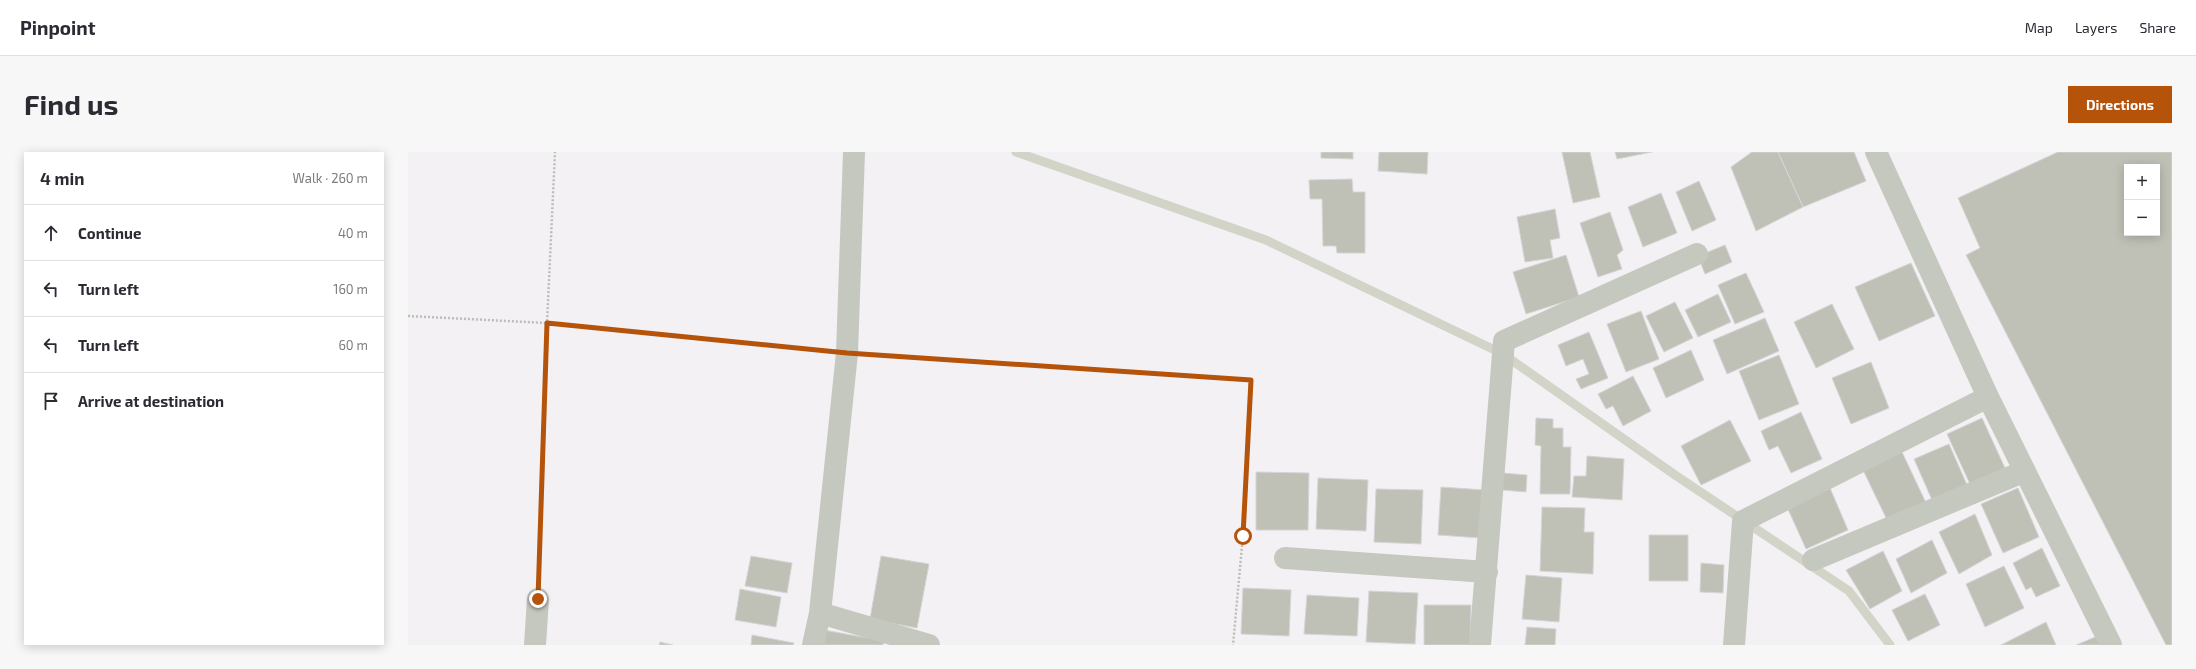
<!DOCTYPE html>
<html lang="en">
<head>
<meta charset="utf-8">
<style>
  body { margin:0; font-family:"Exo 2",sans-serif; background:#f7f7f7; color:#2b2b33 }
  .controls { position:absolute; right:12px; top:12px; display:grid; overflow:hidden; border-radius:0px; box-shadow:0 2px 10px #0003 }
  .controls button { width:36px; height:36px; display:grid; place-items:center; padding:0; border:0; border-bottom:1px solid #e1e1e2; background:#fff; color:#2b2b33; font:20px sans-serif }
  .stop { position:absolute; width:12px; height:12px; margin:-9px; border:3px solid #b45309; border-radius:50%; background:#fff }
  .stop.end { background:#b45309; border-color:#fff; box-shadow:0 1px 4px #0008 }
  .list { margin:0; padding:0; list-style:none }
  h2 { display:flex; justify-content:space-between; align-items:center; height:52px; margin:0; padding:0 16px; font-size:17px }
  h2 small { font-size:13px; font-weight:400; color:#7c7c81 }
  .list li { display:grid; grid-template-columns:26px 1fr auto; gap:12px; align-items:center; box-sizing:border-box; height:56px; padding:0 16px; border-top:1px solid #e1e1e2 }
  .list b { display:block; font-size:15px; white-space:nowrap }
  .list em { font-size:13px; font-style:normal; color:#7c7c81 }
  .icon { flex:none; width:22px; height:22px; fill:none; stroke:currentColor; stroke-width:2; stroke-linecap:round; stroke-linejoin:round }
  .map { position:relative; flex:none; width:1764px; height:493px; overflow:hidden; border-radius:0px }
  header { display:flex; align-items:center; gap:24px; box-sizing:border-box; height:56px; padding:0 20px; background:#fff; border-bottom:1px solid #e1e1e2 }
  header strong { font-size:19px }
  nav { display:flex; gap:22px; margin-inline-start:auto; font-size:14px }
  .intro { display:flex; align-items:center; justify-content:space-between; box-sizing:border-box; height:96px; padding:0 24px }
  h1 { margin:0; font-size:28px }
  .button { padding:10px 18px; border-radius:0px; background:#b45309; color:#fff; font-size:14px; font-weight:700 }
  main { display:flex; gap:24px; padding:0 24px }
  aside { flex:1; background:#fff; border-radius:0px; box-shadow:0 2px 10px #0003 }
  .map>svg:first-child { display:block }
  .lines { fill:none; stroke-linecap:round; stroke-linejoin:round }
  .stream { stroke:#d2d4c7; stroke-width:9 }
  .building { fill:#bfc0b6; stroke:#d6d4d6; fill-rule:evenodd }
  .path { stroke:#bbbdb7; stroke-width:2.5; stroke-dasharray:2 2; stroke-linecap:butt }
  .minor { stroke:#c5c8bf; stroke-width:22 }
  .route { stroke:#b45309; stroke-width:5 }
</style>
</head>
<body>
<header>
<strong>Pinpoint</strong>
<nav><a>Map</a><a>Layers</a><a>Share</a></nav>
</header>
<div class="intro"><h1>Find us</h1><a class="button">Directions</a></div>
<main>
<aside>
<h2>4 min<small>Walk · 260 m</small></h2>
<ul class="list">
<li><svg class="icon" aria-label="ahead" viewBox="0 0 24 24"><path d="M12 20V5M6 11l6-6 6 6"/></svg><div><b>Continue</b></div><em>40 m</em></li>
<li><svg class="icon" aria-label="left" viewBox="0 0 24 24"><path d="M17 20v-9H6M10 6l-5 5 5 5"/></svg><div><b>Turn left</b></div><em>160 m</em></li>
<li><svg class="icon" aria-label="left" viewBox="0 0 24 24"><path d="M17 20v-9H6M10 6l-5 5 5 5"/></svg><div><b>Turn left</b></div><em>60 m</em></li>
<li><svg class="icon" aria-label="arrive" viewBox="0 0 24 24"><path d="M6 21V4h12l-3 4 3 4H6"/></svg><div><b>Arrive at destination</b></div></li>
</ul>
</aside>
<div class="map">
<svg width="1764" height="493" viewBox="0 0 1764 493">
  <rect width="100%" height="100%" fill="#f4f1f5"/>
  <g class="lines">
    <path class="stream" d="M608,0L858,88L1095,202L1267,323L1441,439L1482,493"/>
  </g>
  <path class="building" d="M913,0H945V7L913,6Z
    M971,0H1020L1019,22L970,19Z
    M1154,0H1182L1192,45L1165,51Z
    M1207,0H1244L1209,7Z
    M1344,0H1370L1395,55L1348,79L1323,15Z
    M1370,0H1446L1458,29L1395,55Z
    M1650,0H1764V493H1758L1558,103L1572,96L1550,46ZM1719,15H1749V81H1719Z
    M944,27L945,40H957V101H929L928,94H915L914,47H902L901,28Z
    M1291,29L1308,68L1284,79L1268,40Z
    M1253,41L1269,81L1235,95L1220,55Z
    M1147,57L1152,86L1142,88L1145,106L1117,110L1109,65Z
    M1202,60L1215,98L1209,103L1214,117L1190,125L1172,71Z
    M1317,93L1324,110L1297,122L1290,104Z
    M1158,103L1171,145L1118,162L1105,120Z
    M1503,111L1527,164L1471,189L1447,135Z
    M1338,121L1356,160L1327,172L1310,133Z
    M1310,142L1323,170L1290,185L1277,158Z
    M1267,150L1285,186L1256,200L1238,164Z
    M1424,152L1446,197L1408,216L1386,170Z
    M1233,159L1251,207L1218,220L1199,172Z
    M1357,166L1371,199L1319,222L1305,188Z
    M1181,180L1200,226L1173,237L1168,227L1181,222L1175,207L1158,214L1150,193Z
    M1283,198L1296,228L1258,246L1245,216Z
    M1371,203L1391,252L1351,268L1331,219Z
    M1463,210L1481,256L1443,272L1424,226Z
    M1225,224L1243,259L1215,274L1205,254L1198,257L1190,242Z
    M1393,260L1414,307L1383,321L1370,294L1361,298L1353,279Z
    M1128,266L1145,267V276H1155V295H1163L1162,342H1132L1133,294L1127,293Z
    M1574,266L1597,316L1562,332L1539,282Z
    M1322,268L1343,309L1293,333L1273,294Z
    M1541,292L1559,333L1524,348L1506,307Z
    M1494,300L1519,353L1481,372L1455,318Z
    M1179,304L1216,307L1214,348L1164,345L1166,324H1178Z
    M848,320L901,321L900,378H848Z
    M1095,321L1119,323L1118,340L1094,338Z
    M910,326L960,328L958,379L908,377Z
    M1033,335L1077,338L1073,386L1030,383Z
    M1422,336L1440,378L1398,397L1379,355Z
    M1610,336L1631,385L1595,401L1573,352Z
    M968,337L1015,338L1013,392L966,390Z
    M1134,355L1177,356L1176,380H1186L1185,422L1132,419Z
    M1567,362L1584,403L1551,422L1531,380Z
    M1241,383H1280V429H1241Z
    M1524,388L1539,421L1503,441L1488,407Z
    M1634,396L1652,434L1628,445L1623,435L1618,438L1605,411Z
    M1475,399L1494,439L1462,457L1438,418Z
    M343,404L384,411L379,441L337,434Z
    M473,404L521,412L509,476L462,467Z
    M1293,411L1316,413L1315,441L1292,440Z
    M1596,414L1616,456L1577,475L1558,432Z
    M1118,423L1154,426L1151,470L1114,467Z
    M835,436L883,438L881,484L833,482Z
    M332,437L373,445L368,475L327,468Z
    M961,439L1010,441L1007,492L958,490Z
    M1517,442L1532,473L1500,489L1484,458Z
    M899,443L951,446L949,484L896,482Z
    M1016,453H1063L1062,493H1016Z
    M1638,470L1648,493H1593Z
    M1119,475L1148,477L1147,493H1117Z
    M416,478L476,489L475,493H413Z
    M344,483L386,491L385,493H343Z
    M1692,483L1696,493H1668Z
    M252,490L265,493H251Z"/>
  <g class="lines">
    <path class="path" d="M0,164L139,171L414,198
      M465,203L843,228L835,383L825,493
      M131,421L139,171L147,0"/>
    <path class="minor" d="M1468,0L1580,245L1703,493
      M877,406L1079,420
      M1405,408L1617,319
      M412,461L521,493
      M127,493L130,447
      M405,493L412,461L439,201L446,0
      M1072,493L1096,189L1289,102
      M1326,493L1335,369L1580,245"/>
  </g>
  <g class="lines">
    <path class="route" d="M130,447L139,171L439,201L843,228L835,384"/>
  </g>
</svg>
<div class="controls">
<button>+</button>
<button>−</button>
</div>
<div class="stop" style="left:835px;top:384px"></div>
<div class="stop end" style="left:130px;top:447px"></div>
</div>
</main>
</body>
</html>
